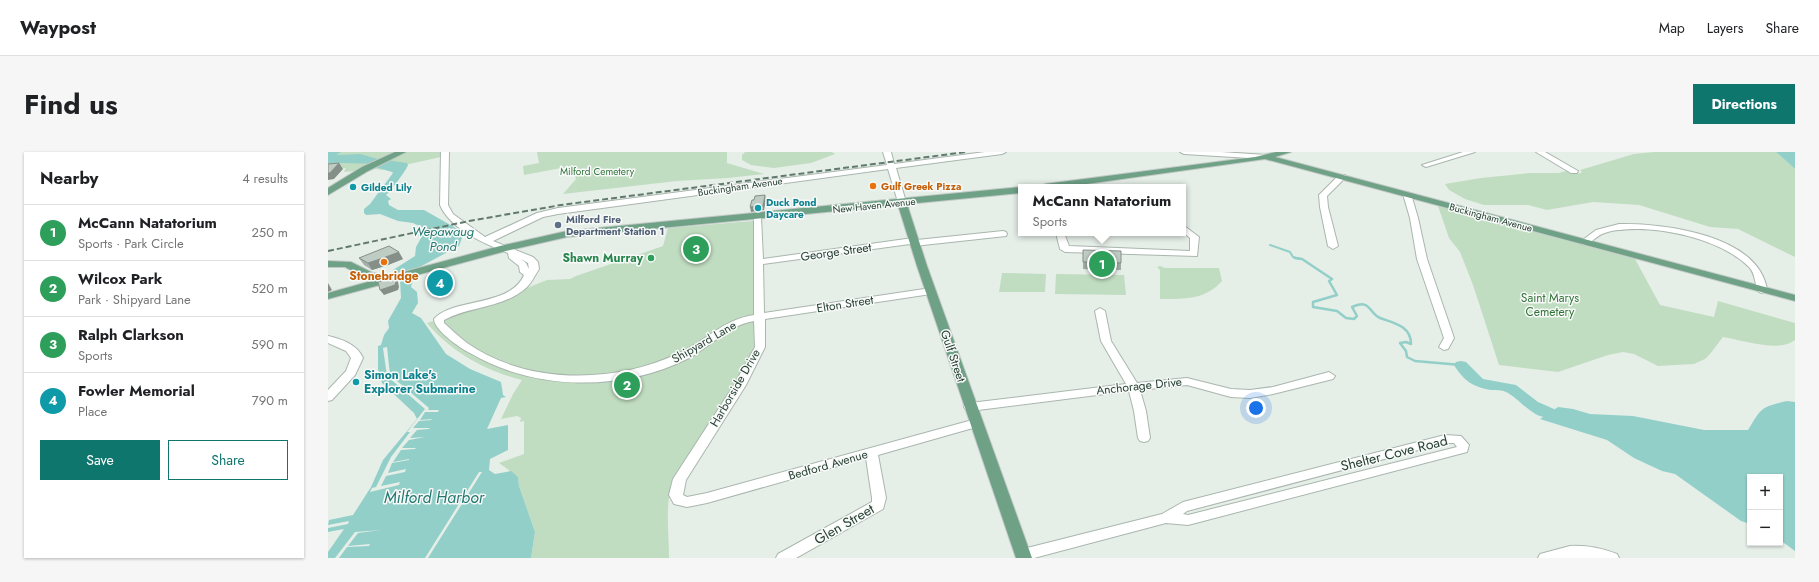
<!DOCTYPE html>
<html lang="en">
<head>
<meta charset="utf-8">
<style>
  body { margin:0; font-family:Jost,sans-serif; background:#f6f6f6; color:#202124 }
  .controls { position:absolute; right:12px; bottom:12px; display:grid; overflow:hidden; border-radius:0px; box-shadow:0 1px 3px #0004 }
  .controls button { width:36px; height:36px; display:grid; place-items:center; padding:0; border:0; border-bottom:1px solid #e0e0e0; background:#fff; color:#202124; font:20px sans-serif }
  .you { position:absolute; left:928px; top:256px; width:14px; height:14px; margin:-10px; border:3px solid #fff; border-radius:50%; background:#1a73e8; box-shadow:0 0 0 6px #1a73e833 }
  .badge { display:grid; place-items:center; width:26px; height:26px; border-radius:50%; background:#0f766e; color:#fff; font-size:13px; font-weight:700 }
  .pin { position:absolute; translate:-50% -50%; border:2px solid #fff; box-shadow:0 1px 4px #0006 }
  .popup { position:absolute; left:690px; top:32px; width:168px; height:52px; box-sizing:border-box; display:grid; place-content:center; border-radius:0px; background:#fff; filter:drop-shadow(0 1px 3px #0005); font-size:13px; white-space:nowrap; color:#757577 }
  .popup b { font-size:15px; color:#202124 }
  .popup::after { content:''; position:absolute; left:50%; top:100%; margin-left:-8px; border:8px solid transparent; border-top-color:#fff }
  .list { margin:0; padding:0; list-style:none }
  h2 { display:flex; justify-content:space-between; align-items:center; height:52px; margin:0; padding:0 16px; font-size:17px }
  h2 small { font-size:13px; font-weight:400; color:#757577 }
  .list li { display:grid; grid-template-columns:26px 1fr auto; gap:12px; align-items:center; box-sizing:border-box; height:56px; padding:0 16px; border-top:1px solid #e0e0e0 }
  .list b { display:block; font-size:15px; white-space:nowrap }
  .list p { margin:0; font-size:13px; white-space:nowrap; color:#757577 }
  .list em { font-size:13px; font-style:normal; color:#757577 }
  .actions { display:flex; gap:8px; padding:12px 16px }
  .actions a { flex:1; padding:9px 0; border:1px solid #0f766e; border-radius:0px; text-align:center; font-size:14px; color:#0f766e }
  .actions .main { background:#0f766e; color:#fff }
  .map { position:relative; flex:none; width:1467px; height:406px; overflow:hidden; border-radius:0px }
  header { display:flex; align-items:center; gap:24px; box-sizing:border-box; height:56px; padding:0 20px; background:#fff; border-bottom:1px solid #e0e0e0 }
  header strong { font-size:19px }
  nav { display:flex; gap:22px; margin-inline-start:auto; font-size:14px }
  .intro { display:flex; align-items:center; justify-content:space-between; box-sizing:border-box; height:96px; padding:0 24px }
  h1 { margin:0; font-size:28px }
  .button { padding:10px 18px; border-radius:0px; background:#0f766e; color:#fff; font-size:14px; font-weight:700 }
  main { display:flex; gap:24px; padding:0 24px }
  aside { flex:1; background:#fff; border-radius:0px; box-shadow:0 1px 3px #0004 }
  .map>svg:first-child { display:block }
  .green { fill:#c1ddc1 }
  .water { fill:#92cfc8 }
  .pier { fill:#e6eee8 }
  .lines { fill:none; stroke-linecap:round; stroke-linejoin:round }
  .stream-far1 { stroke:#92cfc8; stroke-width:2 }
  .stream { stroke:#92cfc8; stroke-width:2.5 }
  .river { fill:#92cfc8; fill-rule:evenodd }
  .minor-casing { stroke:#a9b6ae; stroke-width:2 }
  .major-casing { stroke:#c2c9c6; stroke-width:2 }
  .minor { fill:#fff; fill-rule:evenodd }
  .major { fill:#6ea186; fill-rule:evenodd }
  .rail { stroke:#617a6d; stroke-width:2; stroke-dasharray:6 3; stroke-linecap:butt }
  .wall { fill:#a3afa8 }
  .shaded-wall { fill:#858f88 }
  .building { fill:#beccc3; stroke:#858f88 }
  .food-dot { fill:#e8710a; stroke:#f7faf8; stroke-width:1.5 }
  .culture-dot { fill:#0f9aa8; stroke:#f7faf8; stroke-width:1.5 }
  .service-dot { fill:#5c6f8a; stroke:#f7faf8; stroke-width:1.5 }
  .leisure-dot { fill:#2e9e5b; stroke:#f7faf8; stroke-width:1.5 }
  .labels { text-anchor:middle; stroke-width:3; stroke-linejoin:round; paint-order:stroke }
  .far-park-label { font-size:10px; fill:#32743a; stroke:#f7faf8 }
  .far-street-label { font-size:10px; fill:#263f32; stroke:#f7faf8 }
  .far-food-label { font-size:10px; font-weight:bold; fill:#c56008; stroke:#f7faf8; text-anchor:start }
  .far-culture-label { font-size:10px; font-weight:bold; fill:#0d838f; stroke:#f7faf8; text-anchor:start }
  .far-service-label { font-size:10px; font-weight:bold; fill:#4e5e75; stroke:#f7faf8; text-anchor:start }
  .street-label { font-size:12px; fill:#263f32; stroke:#f7faf8 }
  .leisure-label { font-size:12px; font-weight:bold; fill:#27864d; stroke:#f7faf8; text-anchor:end }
  .food-label { font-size:12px; font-weight:bold; fill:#c56008; stroke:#f7faf8 }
  .park-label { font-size:12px; fill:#32743a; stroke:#f7faf8 }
  .culture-label { font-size:12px; font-weight:bold; fill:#0d838f; stroke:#f7faf8; text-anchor:start }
  .water-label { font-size:13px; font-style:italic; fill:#23786f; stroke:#f7faf8 }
  .near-street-label { font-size:14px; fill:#263f32; stroke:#f7faf8 }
  .near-water-label { font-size:16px; font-style:italic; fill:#23786f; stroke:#f7faf8 }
</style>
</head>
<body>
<header>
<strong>Waypost</strong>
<nav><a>Map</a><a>Layers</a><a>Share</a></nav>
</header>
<div class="intro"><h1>Find us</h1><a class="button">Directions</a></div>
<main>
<aside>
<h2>Nearby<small>4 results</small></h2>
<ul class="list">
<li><span class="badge" style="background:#2e9e5b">1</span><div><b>McCann Natatorium</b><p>Sports · Park Circle</p></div><em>250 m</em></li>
<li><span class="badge" style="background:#2e9e5b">2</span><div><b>Wilcox Park</b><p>Park · Shipyard Lane</p></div><em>520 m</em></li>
<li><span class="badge" style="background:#2e9e5b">3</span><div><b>Ralph Clarkson</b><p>Sports</p></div><em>590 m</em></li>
<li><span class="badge" style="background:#0f9aa8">4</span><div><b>Fowler Memorial</b><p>Place</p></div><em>790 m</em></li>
</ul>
<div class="actions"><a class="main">Save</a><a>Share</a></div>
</aside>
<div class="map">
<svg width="1467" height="406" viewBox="0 0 1467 406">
  <rect width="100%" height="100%" fill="#e6eee8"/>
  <path class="green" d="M0,0H113V5L54,18L39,15L28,19L16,20L18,16L0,18Z
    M209,0H399V11L436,22L400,26L349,29L235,42L248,27L244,14L196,23L195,14L211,11Z
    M417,0H504L507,2L483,11L446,16L423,13L414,8V3Z
    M1326,0H1448L1467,17V105L1410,77L1382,75L1311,53L1265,50L1219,58L1200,53H1156L1137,47L1121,38L1117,32L1153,26L1202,21H1231L1238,19C1243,21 1249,24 1254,20L1252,18L1306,2Z
    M1110,54L1307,107L1332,153L1386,165L1390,149L1467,171V188C1452,201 1414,188 1395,185L1382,202L1377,207L1366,212L1330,214L1306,202L1295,200L1280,203L1230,220L1171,213L1145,133L1132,100L1121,86Z
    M425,69L427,189L425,199L414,221L344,331C337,354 341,381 341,406H203L207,380L191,334L190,325L171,311L196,302V269L192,270L193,266L189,264L173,267L185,242L194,228C158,219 123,200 99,171L151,155L219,128L242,127L248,124L335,94L340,76Z
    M832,114L837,116H891L894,129C877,148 857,147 832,147V118L829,115Z
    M674,121L718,122L717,140H671Z
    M728,122L796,123L798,143L727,142Z"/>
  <path class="water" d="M0,0H13L8,3L32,2L50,7L79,11L80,13C79,17 63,39 58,43L63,47L60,49L61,53L70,58H96L133,79L134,86L131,94L86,118V124L83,135L89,140L90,151L84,161L93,166L118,202L142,217L173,230L175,243L178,245L173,246L159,277L180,273V298L162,307L161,318L167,322L183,319L190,325L191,334L207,380L203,406H0V400L16,377L0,380V376L20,372L21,369L0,373L1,368L25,363L43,335L55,308L89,267L86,261L54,231L50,218V194L53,193L56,183L61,176L60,169L73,146L72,128L68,123L69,120L65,118L87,104L88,95L93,86L90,83L100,78L85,71L70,69L52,62L38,63L36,61V57L42,52L65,21L64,20L47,15L51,12L14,11L0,13Z
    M1448,0H1467V17Z
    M1459,249L1467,250V399L1452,388V325H1422V372L1413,369L1347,322L1334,319L1306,306L1279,288L1212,267L1230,255L1245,257L1262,262L1305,264L1376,278H1420C1434,255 1433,255 1459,249Z"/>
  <path class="pier" d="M59,195L62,223L101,256L100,258H111L110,260H97L92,268L104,267L103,268L91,269L85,276H102L101,277L89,278L82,286L97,285L81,288L74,296H88L87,297L73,298L65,310L81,307V308L64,311L60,321L78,317L77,320L58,324L53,334L72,330L71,333L42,340L44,336L48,335L63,305L82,280H79L97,257L59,224L55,196Z
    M151,320H154L100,406H97Z
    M53,378L30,381L20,394L42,392L41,394L19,395L11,406H7L27,380Z"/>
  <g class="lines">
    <path class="stream-far1" d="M942,93L962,100L965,105L972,107"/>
    <path class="stream" d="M967,106L974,107L1004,127L1001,129L1009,143L985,150V155L1009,159L1018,166L1026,167L1029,164L1024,155C1043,146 1041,162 1052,166C1066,171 1083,174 1083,192L1078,190L1072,191L1078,199L1079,205L1087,209L1133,213"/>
    <path class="river" d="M1133,209L1138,210L1155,227L1188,233L1210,250L1226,257L1229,261L1226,265C1206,270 1193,247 1178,240C1174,238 1168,238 1163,238C1145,235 1136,229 1126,213L1128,210Z"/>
    <g class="minor-casing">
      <path id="minor" d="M113,0H121L120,53L125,62L157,85L209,61L230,56L559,13L555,0H563L566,12L657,0H678L674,2L568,16L578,50L574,52L570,50L560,17L230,62L215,65L165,89L205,105L210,110L211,117C207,123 204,130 199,135C177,156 142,154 116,168V171C124,178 131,185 139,191C199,233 287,232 351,201C378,189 396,167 426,163V63L429,62L433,65L435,107L585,86L589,88L675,79L678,80L679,82L678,84L586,94L582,92L435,112L436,161L603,136L608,139L603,142L437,167V195L418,233L358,328L355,343L359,345L379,341L648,267L652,268L654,271L652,274L550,303L558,346L555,357L468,406H448L450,402L544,350V346L538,306L379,351L359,355L346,352L341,343L345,327L406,233L427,195L426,169C401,173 383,194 361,206C294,240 206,239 142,201C132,196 106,178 106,167C123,146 183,155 196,123L192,120L191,114L181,106L180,101C157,92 122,77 112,53ZM193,107L200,111L201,117L198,111Z
        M852,0H893L938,3L942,5L938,7L856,2Z
        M1135,0H1147L1098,15L1094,13Z
        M1208,0H1217L1250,19L1249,21H1243Z
        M1011,23H1017L1018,25L999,44L1000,55L1010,94L1005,97L1000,94L992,55L991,43Z
        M1076,40H1079L1083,42L1090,66L1099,107L1126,186L1120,197L1116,198L1111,195L1116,186L1089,107L1082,66L1075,42Z
        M1291,72C1336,71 1431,83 1439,138L1434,141L1431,140C1426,132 1428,122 1421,115C1393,87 1330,73 1292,78C1286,78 1279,80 1274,82C1267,85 1261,94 1253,92L1252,90L1268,78Z
        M855,73L871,85L869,104L737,100L732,97L728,81H736L741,94L862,99V86L855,80Z
        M772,156L777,159L783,189L809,231L859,226L903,237L922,238L945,235L1001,220L1007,224L1005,227L945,242L922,246L903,245L859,233L812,238L818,259L822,286L820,289L816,290L812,289L810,286L806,259L801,239L642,259L638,258L636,255L638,252L642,251L798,232L773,189L767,159Z
        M0,184C13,187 29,192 35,206L27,223L4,248L0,249V238L18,219L23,206L18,199L0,191Z
        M1117,283L1133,284L1141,293L1139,300L860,373L838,371L706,406H689L688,403L690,399L695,397L834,362L855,350ZM1117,291H1126L1129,295L860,363L855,362L859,359Z
        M1242,394C1259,393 1273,396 1289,402L1291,406H1210L1212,402Z"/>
    </g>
    <g class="major-casing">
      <path id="major" d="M67,0H78L40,19L0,43V36L34,15Z
        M948,0H963L947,5L1467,143V149L937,7L737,35H713L717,32L927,5Z
        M693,35V41L579,52L599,114L704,406H688L589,114L570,53L239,85L178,99L0,147V141L47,128L38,126L17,115H0V109L23,110L45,121L61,124L172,94L239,79Z"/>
    </g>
    <use href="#minor" class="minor"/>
    <use href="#major" class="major"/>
    <path class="rail" d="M0,99L141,69L233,53L638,0"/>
  </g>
  <path class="wall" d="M755,98L793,111V118L755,117Z
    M31,106L75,107L60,113L44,118L36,113Z"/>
  <path class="shaded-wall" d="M11,11L15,17L6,27L0,28V21Z
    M437,43L438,48L436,58L423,60L422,55Z
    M71,100L75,107L60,113L44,118L40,111Z
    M117,120L120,125L121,133L104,137L101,132Z
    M67,125L70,130L71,135L70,138L56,143L52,138Z
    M0,131L4,138L0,140Z"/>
  <path class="building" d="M11,11L2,21H0V12Z
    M437,43L435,54L422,55L424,48H426L427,44Z
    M61,94L71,100L55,106L40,111L31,106Z
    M755,98L793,99V111L755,110Z
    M117,120L118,128L101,132L100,124Z
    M67,125L68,130L67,133L52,138L50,130Z"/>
  <g class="food-dot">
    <circle cx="545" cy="34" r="4"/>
    <circle cx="56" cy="110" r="4"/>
  </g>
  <g class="culture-dot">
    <circle cx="25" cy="35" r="4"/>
    <circle cx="430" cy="56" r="4"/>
    <circle cx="28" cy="230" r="4"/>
  </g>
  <circle class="service-dot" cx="230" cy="73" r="4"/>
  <circle class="leisure-dot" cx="323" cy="106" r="4"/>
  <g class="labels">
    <g class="far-park-label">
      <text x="269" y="23">Milford Cemetery</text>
    </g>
    <g class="far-street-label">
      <text transform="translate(412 34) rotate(-8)" y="4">Buckingham Avenue</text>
      <text transform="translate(546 53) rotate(-6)" y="4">New Haven Avenue</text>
      <text transform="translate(1163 65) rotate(15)" y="4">Buckingham Avenue</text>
    </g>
    <g class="far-food-label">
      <text x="553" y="38">Gulf Greek Pizza</text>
    </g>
    <g class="far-culture-label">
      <text x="33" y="39">Gilded Lily</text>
      <text x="438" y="54">Duck Pond<tspan x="438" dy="12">Daycare</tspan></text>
    </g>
    <g class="far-service-label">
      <text x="238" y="71">Milford Fire<tspan x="238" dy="12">Department Station 1</tspan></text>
    </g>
    <g class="street-label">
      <text transform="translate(508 100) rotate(-8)" y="4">George Street</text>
      <text transform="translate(517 152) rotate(-9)" y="4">Elton Street</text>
      <text transform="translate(376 190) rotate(-30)" y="4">Shipyard Lane</text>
      <text transform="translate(625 204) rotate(71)" y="4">Gulf Street</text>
      <text transform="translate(811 234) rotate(-6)" y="4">Anchorage Drive</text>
      <text transform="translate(407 236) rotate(-60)" y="4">Harborside Drive</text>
      <text transform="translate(500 313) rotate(-16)" y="4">Bedford Avenue</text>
    </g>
    <g class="leisure-label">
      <text x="315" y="110">Shawn Murray</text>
    </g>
    <g class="food-label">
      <text x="56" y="128">Stonebridge</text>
    </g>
    <g class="park-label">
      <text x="1222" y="150">Saint Marys<tspan x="1222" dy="14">Cemetery</tspan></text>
    </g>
    <g class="culture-label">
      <text x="36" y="227">Simon Lake's<tspan x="36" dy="14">Explorer Submarine</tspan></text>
    </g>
    <g class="water-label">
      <text x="115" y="84">Wepawaug<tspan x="115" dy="15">Pond</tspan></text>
    </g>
    <g class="near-street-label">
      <text transform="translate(1066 301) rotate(-14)" y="5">Shelter Cove Road</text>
      <text transform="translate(516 372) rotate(-30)" y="5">Glen Street</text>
    </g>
    <g class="near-water-label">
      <text x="106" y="351">Milford Harbor</text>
    </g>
  </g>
</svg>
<div class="controls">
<button>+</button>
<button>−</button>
</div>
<div class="you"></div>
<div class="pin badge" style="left:774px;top:112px;background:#2e9e5b">1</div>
<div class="popup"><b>McCann Natatorium</b>Sports</div>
<div class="pin badge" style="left:299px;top:233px;background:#2e9e5b">2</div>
<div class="pin badge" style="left:368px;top:97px;background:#2e9e5b">3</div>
<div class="pin badge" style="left:112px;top:131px;background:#0f9aa8">4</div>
</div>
</main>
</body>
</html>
